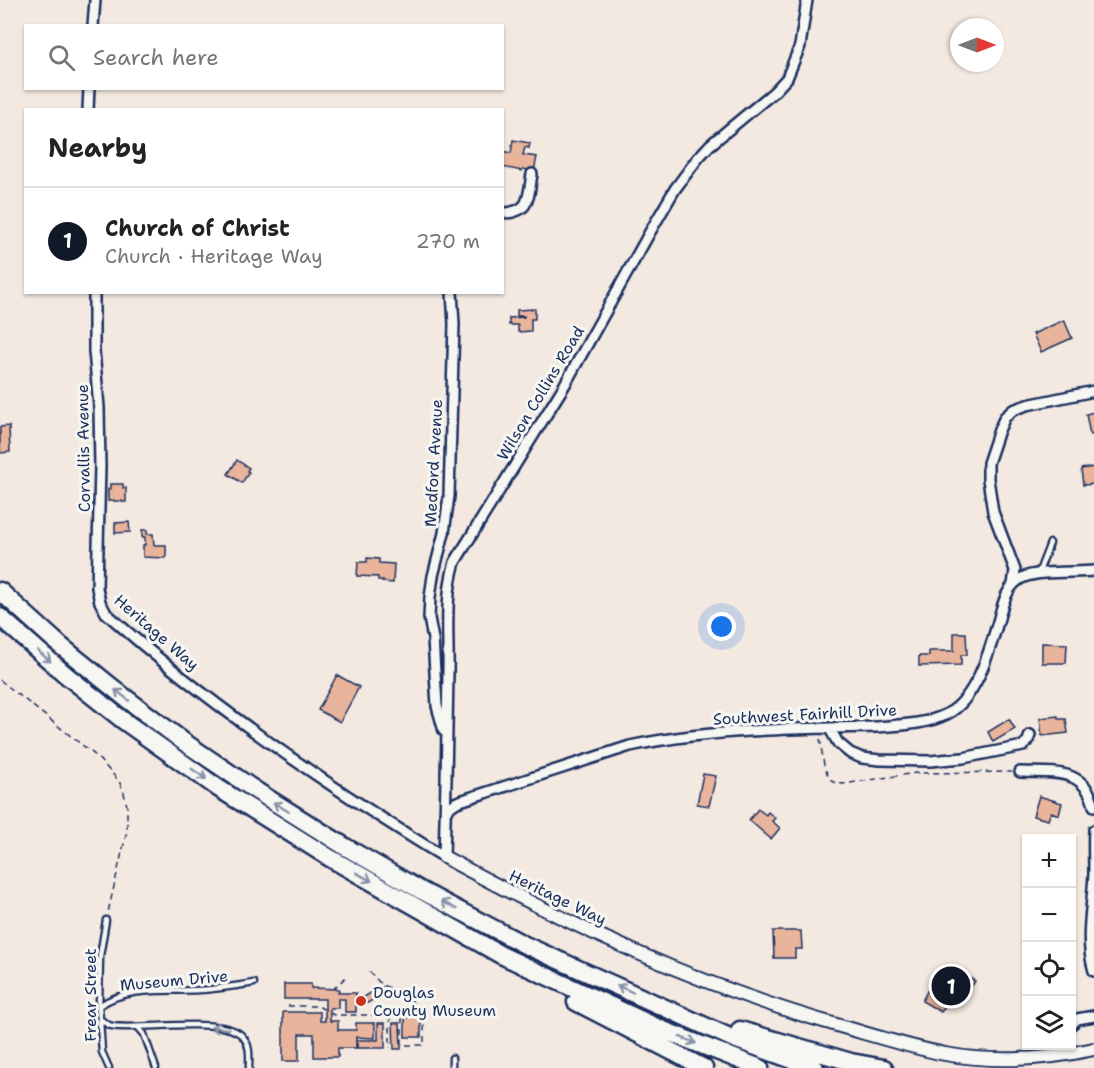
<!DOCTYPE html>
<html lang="en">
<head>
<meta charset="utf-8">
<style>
  body { margin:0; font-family:"Shantell Sans",sans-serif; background:#f2f2f2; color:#222 }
  .controls { position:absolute; right:18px; bottom:18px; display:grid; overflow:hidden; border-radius:0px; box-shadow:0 2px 4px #0004 }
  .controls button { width:54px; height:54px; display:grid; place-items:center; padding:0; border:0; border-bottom:2px solid #e0e0e0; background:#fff; color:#222; font:30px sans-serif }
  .compass { position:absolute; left:950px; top:18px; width:54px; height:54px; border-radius:50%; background:#fff; box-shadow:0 2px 4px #0004; rotate:90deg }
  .you { position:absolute; left:722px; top:627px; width:21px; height:21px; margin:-15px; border:4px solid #fff; border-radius:50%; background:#1a73e8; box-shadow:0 0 0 9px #1a73e833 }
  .badge { display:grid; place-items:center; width:39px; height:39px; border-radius:50%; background:#111827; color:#fff; font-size:20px; font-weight:700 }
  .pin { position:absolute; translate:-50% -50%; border:3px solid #fff; box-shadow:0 2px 6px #0006 }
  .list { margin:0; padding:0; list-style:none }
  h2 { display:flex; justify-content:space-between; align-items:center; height:78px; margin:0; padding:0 24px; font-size:26px }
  h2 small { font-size:20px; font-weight:400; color:#767676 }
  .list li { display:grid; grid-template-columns:39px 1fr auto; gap:18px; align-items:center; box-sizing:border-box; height:108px; padding:0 24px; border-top:2px solid #e0e0e0 }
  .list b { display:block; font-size:22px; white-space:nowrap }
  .list p { margin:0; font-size:20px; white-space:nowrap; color:#767676 }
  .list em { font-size:20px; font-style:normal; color:#767676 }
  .icon { flex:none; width:33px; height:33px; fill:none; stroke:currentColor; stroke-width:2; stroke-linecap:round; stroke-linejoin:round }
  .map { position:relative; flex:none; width:1094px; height:1068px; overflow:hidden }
  .search { position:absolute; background:#fff; box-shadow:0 2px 4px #0004; left:24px; top:24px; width:480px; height:66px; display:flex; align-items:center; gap:15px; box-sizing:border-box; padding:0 21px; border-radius:0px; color:#767676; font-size:22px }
  .panel { position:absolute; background:#fff; box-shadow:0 2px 4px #0004; left:24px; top:108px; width:480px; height:186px; border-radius:0px }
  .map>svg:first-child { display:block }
  .building { fill:#e9b49c; stroke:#1b2f5e; stroke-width:1.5 }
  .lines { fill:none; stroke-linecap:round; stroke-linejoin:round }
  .lane-casing { stroke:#1b2f5e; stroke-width:9 }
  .street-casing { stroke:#1b2f5e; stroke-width:14 }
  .secondary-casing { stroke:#1b2f5e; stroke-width:16 }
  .highway-casing { stroke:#1b2f5e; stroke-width:21 }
  .path { stroke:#1b2f5e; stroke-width:1.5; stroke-dasharray:6 4.5; stroke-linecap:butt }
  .lane { stroke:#f6f6f2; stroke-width:4.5 }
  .street { stroke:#f6f6f2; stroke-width:9 }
  .secondary { stroke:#f6f6f2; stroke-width:12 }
  .highway { stroke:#f6f6f2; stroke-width:16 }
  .oneway { stroke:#8892a8 }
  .poi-dot { fill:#c8321e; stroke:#f6f6f2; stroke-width:2 }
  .labels { text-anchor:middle; stroke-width:6; stroke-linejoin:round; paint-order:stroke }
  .street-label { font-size:16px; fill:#1b2f5e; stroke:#f6f6f2 }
  .poi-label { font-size:16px; fill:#1b2f5e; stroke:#f6f6f2; text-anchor:start }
</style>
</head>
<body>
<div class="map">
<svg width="1094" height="1068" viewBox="0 0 1094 1068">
  <rect width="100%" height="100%" fill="#f3e9e1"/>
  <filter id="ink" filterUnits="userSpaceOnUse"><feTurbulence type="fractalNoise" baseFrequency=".0167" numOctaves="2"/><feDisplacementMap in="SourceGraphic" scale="12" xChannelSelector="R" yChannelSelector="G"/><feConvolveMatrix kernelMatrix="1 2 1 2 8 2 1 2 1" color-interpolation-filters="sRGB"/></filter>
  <g filter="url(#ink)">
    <path class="building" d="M513,140L530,143L529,148L525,147L523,155L537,157L534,171L523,169L522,171L502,167V151L511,153Z
      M535,309V319H531V331L518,332V325H509V318L524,317V316H517V310Z
      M1064,320L1072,338L1041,352L1033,334Z
      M1094,412V434L1090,435L1086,414Z
      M9,426L10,452L0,453V427Z
      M237,460L249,468L247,471L249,472L242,483L228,474Z
      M1094,467V484L1083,485L1081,469Z
      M110,484H123V488H126V502H122V501H108V489H110Z
      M129,522L130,532L115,533V523Z
      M142,530H147V534H153L154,545H166V558L143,557V545H145V537H142Z
      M367,558L379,559V563L394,564L393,583L382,582L383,580H378V577L357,576L358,562H367Z
      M954,633H966L967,655H961V665L919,666V656H929V651H954Z
      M1042,643L1067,644L1066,663H1042Z
      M337,675L359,687L340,722L318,710Z
      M1058,716V719H1066L1068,733L1042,736L1040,718Z
      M1009,719L1015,729L993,742L988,732Z
      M703,774L716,776L709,806L697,804Z
      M1039,796L1062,803L1059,815L1051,812L1048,820L1033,816Z
      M758,809L766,815L768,812L775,818L772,821L780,828L771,839L749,820Z
      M773,931H801L802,949H795V958H774Z
      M953,968L975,981L967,994L960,991L955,999L952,997L941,1012L922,1001L938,971Z
      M284,984H311V988L339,989L338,993H356V1012H345V999H338V1008H330V1021H338V1030H356V1023H375V1038L356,1037V1048H338V1057H314V1034H299V1061H283V1012H320V1021H325V999H284Z
      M372,992L376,998L364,1005L361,999Z
      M405,1017H421V1037H405Z
      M378,1023H385V1048H357V1040H378Z
      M393,1023H400L401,1049H394Z"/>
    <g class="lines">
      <g class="lane-casing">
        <path id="lane" d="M1038,574L1050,543
          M106,920L100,956L99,1006L102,1052L109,1068
          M99,1006C128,986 165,992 199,990C217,989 236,986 254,983
          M100,1019C104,1022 107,1025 112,1026C141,1031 226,1015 243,1037C251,1046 249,1057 249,1068
          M138,1027L144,1034L156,1068
          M452,1068V1058"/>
      </g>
      <g class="street-casing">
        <path id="street" d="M93,26L95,0
          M88,110L89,88
          M502,213C531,213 528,197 532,174
          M94,292V351L99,407L100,467L97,588L100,602L106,613C210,706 325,784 444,857
          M1013,585L1015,570L993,512L988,479V463L999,430L1005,417L1013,410L1027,405L1094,391
          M830,729L838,743L850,753L862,758L880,760L930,761L963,758L1023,746L1028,741L1030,735
          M444,731L437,706L433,639L429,618L430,597L433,576L444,533L449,496L454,324L452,292
          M1020,772C1052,773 1085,767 1094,806
          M445,813L451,806L457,802L630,746C676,736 723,732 770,730C805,728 840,728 875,727C899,725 925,725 947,714C975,700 989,653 997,625C1002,609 1005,586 1022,578C1038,570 1075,573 1094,571
          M1094,830C1093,844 1094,858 1094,873C1093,905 1084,939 1094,971
          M444,857C446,795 447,734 448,672C449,635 444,599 455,562L564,386L650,232L675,189L698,158L710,145L774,92L787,78L800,46L807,0
          M1072,1024L1077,1019L1094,1016"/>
      </g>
      <g class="secondary-casing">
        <path id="secondary" d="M444,857C571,926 701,987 840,1026C875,1036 909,1047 945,1054C995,1063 1045,1060 1094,1049"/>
      </g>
      <g class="highway-casing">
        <path id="highway" d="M0,591L61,646L123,696L184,742L258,792L344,846L422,891L525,945L734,1039L815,1068
          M0,617L66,675L124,721L218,788L330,858L501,955L663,1030L760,1068
          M576,1002L704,1068
          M740,1030L851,1062L884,1068"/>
      </g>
      <path class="path" d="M0,680L96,756L119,781L124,793L127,806V831L108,912
        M820,739C823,754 822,771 833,782L843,784L916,773L1012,772
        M369,971C374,976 380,985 387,987C392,989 397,988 402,990C413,994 413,1005 413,1014
        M333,989L346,977
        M374,995L383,986
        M288,1006H318L325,1010
        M330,1013L334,1015H424V1045H402V1015
        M390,1016V1048"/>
      <use href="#lane" class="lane"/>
      <use href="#street" class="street"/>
      <use href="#secondary" class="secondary"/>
      <use href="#highway" class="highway"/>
    </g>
    <defs><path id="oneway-shaft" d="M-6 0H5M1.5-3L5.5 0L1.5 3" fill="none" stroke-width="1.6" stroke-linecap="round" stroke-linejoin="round" transform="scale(1.5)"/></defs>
    <g class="oneway">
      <use href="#oneway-shaft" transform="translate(44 656) rotate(41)"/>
      <use href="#oneway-shaft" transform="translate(122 695) rotate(-142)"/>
      <use href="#oneway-shaft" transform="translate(199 774) rotate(35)"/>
      <use href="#oneway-shaft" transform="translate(281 807) rotate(-148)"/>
      <use href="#oneway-shaft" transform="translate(364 877) rotate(29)"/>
      <use href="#oneway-shaft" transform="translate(449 905) rotate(-152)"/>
      <use href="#oneway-shaft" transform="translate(625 989) rotate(-156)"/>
      <use href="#oneway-shaft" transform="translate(220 1028) rotate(-172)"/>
      <use href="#oneway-shaft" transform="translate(688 1040) rotate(22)"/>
    </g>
  </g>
  <circle class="poi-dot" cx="361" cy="1001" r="6"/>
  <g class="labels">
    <g class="street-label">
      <text transform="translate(540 393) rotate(-59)" y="6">Wilson Collins Road</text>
      <text transform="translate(83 448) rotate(-91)" y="6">Corvallis Avenue</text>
      <text transform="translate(433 463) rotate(-87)" y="6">Medford Avenue</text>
      <text transform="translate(157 632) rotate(41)" y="6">Heritage Way</text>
      <text transform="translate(805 714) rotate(-3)" y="6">Southwest Fairhill Drive</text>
      <text transform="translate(558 897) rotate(26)" y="6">Heritage Way</text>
      <text transform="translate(174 980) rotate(-5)" y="6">Museum Drive</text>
      <text transform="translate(90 995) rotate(-90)" y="6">Frear Street</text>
    </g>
    <g class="poi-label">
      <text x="373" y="998">Douglas<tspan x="373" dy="18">County Museum</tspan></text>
    </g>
  </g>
</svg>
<div class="controls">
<button>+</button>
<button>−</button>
<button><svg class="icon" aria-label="locate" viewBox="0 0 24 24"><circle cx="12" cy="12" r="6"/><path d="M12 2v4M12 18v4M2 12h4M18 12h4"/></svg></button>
<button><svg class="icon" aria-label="layers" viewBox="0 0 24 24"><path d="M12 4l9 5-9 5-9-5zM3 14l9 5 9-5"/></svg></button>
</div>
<svg class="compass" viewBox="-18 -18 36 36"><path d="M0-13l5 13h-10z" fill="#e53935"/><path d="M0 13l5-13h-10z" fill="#767676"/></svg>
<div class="you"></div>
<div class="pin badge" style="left:951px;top:986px">1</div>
<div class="search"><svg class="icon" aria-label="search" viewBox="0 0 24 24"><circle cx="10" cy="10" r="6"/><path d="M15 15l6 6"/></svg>Search here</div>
<section class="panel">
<h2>Nearby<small></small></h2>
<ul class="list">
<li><span class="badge">1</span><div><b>Church of Christ</b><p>Church · Heritage Way</p></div><em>270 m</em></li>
</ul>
</section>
</div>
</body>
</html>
